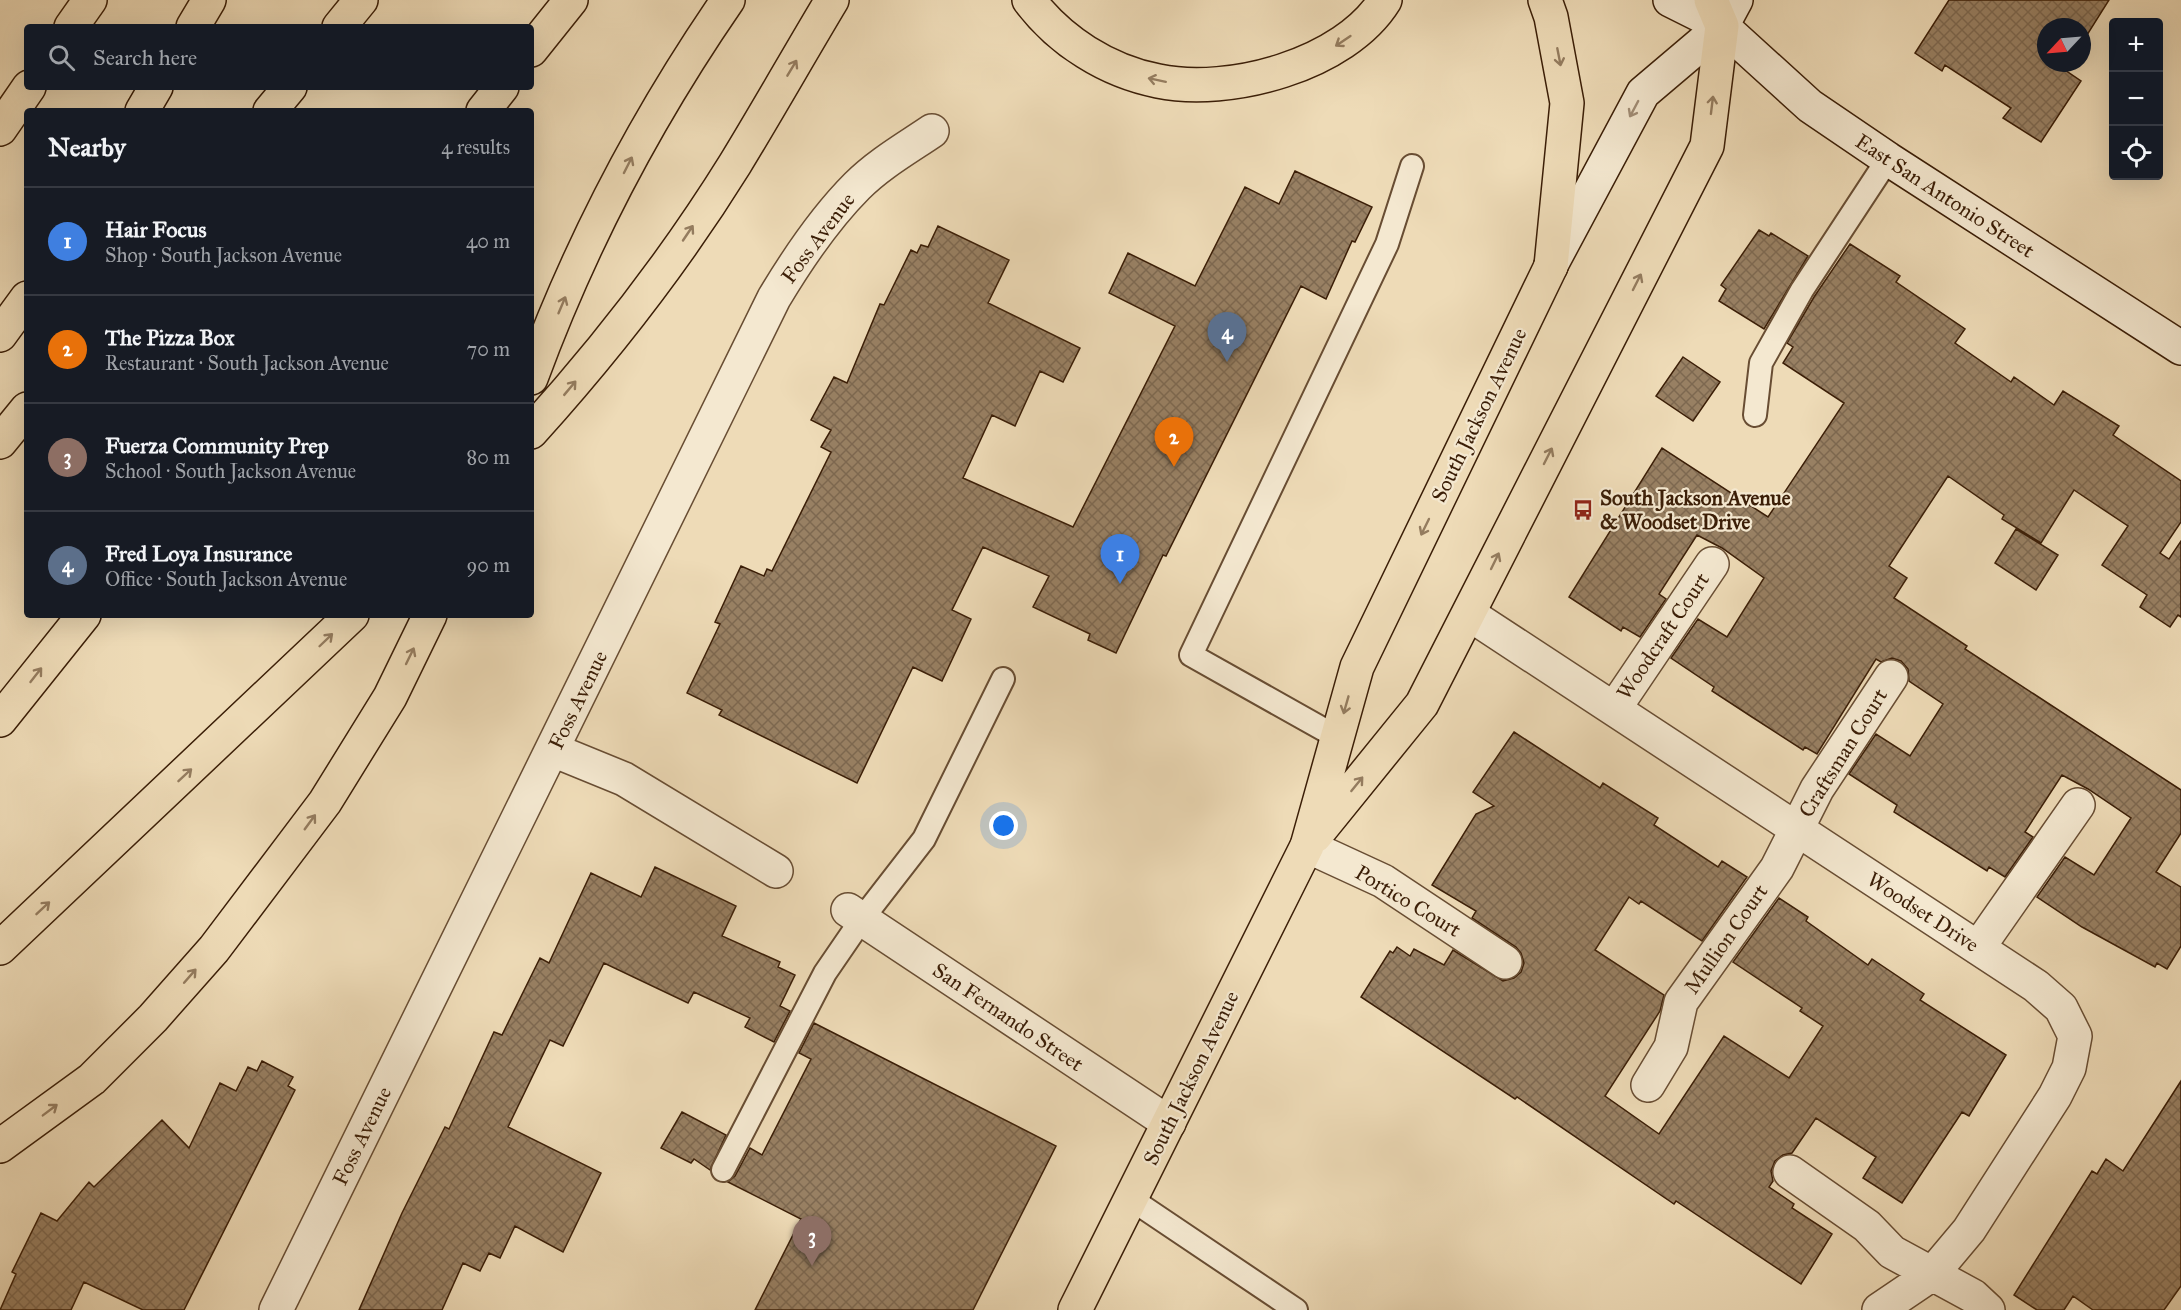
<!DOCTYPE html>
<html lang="en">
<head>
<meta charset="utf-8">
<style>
  body { margin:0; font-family:"IM FELL Great Primer",serif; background:#242831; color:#f1f3f6 }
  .controls { position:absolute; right:18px; top:18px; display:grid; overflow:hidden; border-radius:6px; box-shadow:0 6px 24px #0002 }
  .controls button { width:54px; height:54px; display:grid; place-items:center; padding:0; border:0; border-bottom:2px solid #363941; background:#171b24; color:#f1f3f6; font:30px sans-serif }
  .compass { position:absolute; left:2037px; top:18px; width:54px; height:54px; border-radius:50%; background:#171b24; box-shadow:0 6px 24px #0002; rotate:244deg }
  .you { position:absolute; left:1004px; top:826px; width:21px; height:21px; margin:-15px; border:4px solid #fff; border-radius:50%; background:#1a73e8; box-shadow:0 0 0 9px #1a73e833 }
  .badge { display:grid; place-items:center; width:39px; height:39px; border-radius:50%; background:#c59692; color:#fff; font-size:20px; font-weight:700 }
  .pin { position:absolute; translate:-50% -50px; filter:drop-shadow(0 2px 3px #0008) }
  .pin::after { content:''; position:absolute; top:32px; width:21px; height:18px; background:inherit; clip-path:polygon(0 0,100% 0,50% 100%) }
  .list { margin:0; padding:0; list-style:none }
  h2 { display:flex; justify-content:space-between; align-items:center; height:78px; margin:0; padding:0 24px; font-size:26px }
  h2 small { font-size:20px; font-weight:400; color:#9ea1a6 }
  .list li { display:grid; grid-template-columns:39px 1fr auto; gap:18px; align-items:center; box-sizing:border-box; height:108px; padding:0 24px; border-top:2px solid #363941 }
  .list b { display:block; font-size:22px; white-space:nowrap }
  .list p { margin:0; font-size:20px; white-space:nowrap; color:#9ea1a6 }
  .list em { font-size:20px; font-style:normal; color:#9ea1a6 }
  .icon { flex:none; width:33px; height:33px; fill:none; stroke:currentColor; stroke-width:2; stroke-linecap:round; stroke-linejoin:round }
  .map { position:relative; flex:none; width:2181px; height:1310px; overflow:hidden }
  .search { position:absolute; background:#171b24; box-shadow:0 6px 24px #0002; left:24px; top:24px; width:510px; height:66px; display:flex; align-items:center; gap:15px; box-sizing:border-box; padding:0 21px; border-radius:6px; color:#9ea1a6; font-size:22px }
  .panel { position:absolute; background:#171b24; box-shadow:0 6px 24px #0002; left:24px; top:108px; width:510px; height:510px; border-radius:6px }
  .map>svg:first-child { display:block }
  .building { fill:url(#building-cross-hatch); stroke:#3b1e07; stroke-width:1.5 }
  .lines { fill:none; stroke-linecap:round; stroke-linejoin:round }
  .lane-casing { stroke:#684d33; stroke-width:26 }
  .street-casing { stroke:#684d33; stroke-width:36 }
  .secondary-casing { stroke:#3b1e07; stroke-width:36 }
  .primary-casing { stroke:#3b1e07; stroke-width:36 }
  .highway-casing { stroke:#3b1e07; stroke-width:36 }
  .lane { stroke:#f4e8d0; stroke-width:22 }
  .street { stroke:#f4e8d0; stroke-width:33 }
  .secondary { stroke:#f4e8d0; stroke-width:33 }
  .primary { stroke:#eedbb7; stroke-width:33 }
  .highway { stroke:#eedbb7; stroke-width:33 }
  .oneway { stroke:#947c5f }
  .oneway2 { stroke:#a18d76 }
  .labels { text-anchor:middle; stroke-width:4.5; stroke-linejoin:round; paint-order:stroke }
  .street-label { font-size:21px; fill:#3b1e07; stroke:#f4e8d0 }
  .poi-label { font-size:21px; font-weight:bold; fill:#3b1e07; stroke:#f4e8d0; text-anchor:start }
</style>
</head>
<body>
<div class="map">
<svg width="2181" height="1310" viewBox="0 0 2181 1310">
  <defs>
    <pattern id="building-cross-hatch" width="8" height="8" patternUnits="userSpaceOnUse" patternTransform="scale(1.5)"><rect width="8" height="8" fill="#988063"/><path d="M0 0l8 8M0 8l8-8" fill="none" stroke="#7d6850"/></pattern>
  </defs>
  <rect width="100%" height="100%" fill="#eedbb7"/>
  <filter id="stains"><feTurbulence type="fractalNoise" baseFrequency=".00333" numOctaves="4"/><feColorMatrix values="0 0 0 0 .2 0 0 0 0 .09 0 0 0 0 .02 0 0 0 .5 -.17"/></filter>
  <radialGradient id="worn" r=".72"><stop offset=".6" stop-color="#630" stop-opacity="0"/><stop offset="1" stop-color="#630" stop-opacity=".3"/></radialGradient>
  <path class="building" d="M1949,0H2109L2082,43V27H2046V63H2069L2065,70L2081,81L2041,142L2003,118L2011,108L1945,65L1942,71L1915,53Z
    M1295,171L1372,207L1355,242L1352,241L1326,299L1301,286L1166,556L1163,555L1116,653L1088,640L1090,634L1033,607L1049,576L983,547L952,610L971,619L942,681L913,667L857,783L719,715L722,710L687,693L720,624L715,622L741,566L764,576L767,569L772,571L831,452L821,447L831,430L811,420L834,377L847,383L880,304L884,305L911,250L917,253L921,245L928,247L938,226L1009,260L988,303L1080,348L1063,382L1040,371L1015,426L992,415L963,478L1073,527L1175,326L1109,293L1128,253L1195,286L1245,187L1279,204Z
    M1759,230L1769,236L1771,233L1808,256L1764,329L1719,301L1726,289L1721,285Z
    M1850,244L1900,276L1896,282L1965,329L1955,343L2011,382L2014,377L2054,405L2063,391L2119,426L2113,435L2181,481V522L2160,553L2169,559L2181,541V617L2178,615L2170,627L2140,607L2147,595L2102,565L2128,526L2074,490L2041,543L2002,519L2004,515L1948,476L1889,566L1907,578L1894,598L1967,646L1965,649L2181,790V833L2156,872L2181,887V946L2167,969L2157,963L2155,967L2082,927L2037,897L2065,857L2094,875L2131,818L2088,789L2062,775L2025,832L2033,837L2005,877L1989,867L1987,871L1894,812L1897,805L1849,774L1876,734L1910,756L1943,704L1909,681L1908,669L1901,661L1892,658L1881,662L1876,659L1817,754L1805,747L1803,750L1752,717L1712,691L1714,687L1671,658L1698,619L1727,637L1764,578L1722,548L1697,535L1659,594L1666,599L1640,637L1623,627L1621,631L1569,597L1662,448L1768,517L1844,403L1783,363L1793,347L1787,343L1814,297Z
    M1683,357L1720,382L1693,421L1656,396Z
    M2016,529L2058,555L2036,590L1995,563Z
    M1514,732L1600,788L1603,783L1658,818L1654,825L1718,867L1722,861L1747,877L1702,941L1641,901L1639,904L1629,897L1595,950L1664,995L1660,1011L1605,1096L1659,1134L1724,1036L1789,1078L1823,1026L1800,1011L1802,1008L1733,962L1779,898L1808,917L1806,921L1868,965L1872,959L1924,994L1920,1000L2006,1055L1969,1116L1962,1112L1902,1203L1863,1178L1876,1157L1816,1118L1792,1153L1783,1155L1775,1161L1771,1171L1773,1181L1769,1187L1794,1204L1792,1208L1832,1234L1801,1284L1676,1201L1674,1204L1517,1097L1515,1099L1361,997L1390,951L1393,953L1397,947L1410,956L1414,949L1444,965L1453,950L1503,981L1514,978L1521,972L1524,963L1521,953L1516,947L1472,918L1476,911L1432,885L1476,814L1494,806L1473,792Z
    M655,867L736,906L722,936L780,962L778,967L795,975L780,1006L790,1011L774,1042L745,1027L750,1018L694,992L688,1003L604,963L563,1046L550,1040L508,1127L601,1173L563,1252L515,1226L500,1258L489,1253L480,1271L463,1263L442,1310H359L402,1213L445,1127L449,1129L494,1032L502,1035L540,958L549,963L591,873L641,897Z
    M814,1023L1056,1146L973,1310H755L801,1219L728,1182L735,1176L750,1148L762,1155L811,1059L799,1053Z
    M262,1061L293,1077L288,1086L295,1090L184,1310H143L84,1282L71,1310H0L16,1274L12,1272L41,1213L57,1221L89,1182L94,1187L162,1120L189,1148L220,1083L236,1091L248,1067L257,1071Z
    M2181,1081V1286L2164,1310H2093L2073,1296L2064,1310H2037L2014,1295L2092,1171L2097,1174L2106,1159L2123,1171Z
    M682,1112L726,1135L710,1170L694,1159L691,1163L661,1148Z"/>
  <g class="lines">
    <g class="lane-casing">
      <path id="lane" d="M1755,415L1761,363L1802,290L1888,159
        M1337,737L1191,655L1387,244L1412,166
        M723,1170L825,973L862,919L924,839L1003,679
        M1131,1199L1296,1310"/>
    </g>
    <g class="street-casing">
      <path id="street" d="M1469,614L2036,986L2061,1008L2075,1036L2069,1068L2055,1096L1969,1230L1932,1274L1879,1310
        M1614,709L1712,564
        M553,750L624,779L776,871
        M1307,846L1383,881L1505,962
        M848,910L1169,1123
        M1978,948L2078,805
        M1648,1085L1671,1047L1681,1002L1777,868L1817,789L1891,677
        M1790,1172L1867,1226L1892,1252L1973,1296L1988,1310
        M276,1310L774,298C798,258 824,219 857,186C879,164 907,148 932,131"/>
    </g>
    <g class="secondary-casing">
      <path id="secondary" d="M1670,0L1722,26L1810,106L1888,159L2181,348
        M1551,265L1643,93L1722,26L1736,0"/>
    </g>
    <g class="primary-casing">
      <path id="primary" d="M1315,836L1422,704L1707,146L1722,26L1711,0
        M1075,1310L1307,846L1357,667L1551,266"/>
    </g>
    <g class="highway-casing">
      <path id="highway" d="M1029,0C1060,41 1107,71 1158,81C1229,96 1345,65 1385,0
        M1545,0L1551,17L1567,103L1551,266
        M71,27L90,0
        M193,27L209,0
        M339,27L361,0
        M531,50L571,0
        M142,111L156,87
        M270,111L290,87
        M483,111L502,87
        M0,129L29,87
        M0,335L27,298
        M531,378C580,245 648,116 728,0
        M531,432C606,349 676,259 735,164C768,110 799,55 832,0
        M0,442L27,409
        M0,720L84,615
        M0,948L352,615
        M0,1146L92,1079L153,1018L214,949L325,802L390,697L430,615"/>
    </g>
    <use href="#lane" class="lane"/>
    <use href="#street" class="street"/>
    <use href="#secondary" class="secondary"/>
    <use href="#primary" class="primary"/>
    <use href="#highway" class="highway"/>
  </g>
  <defs><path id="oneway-shaft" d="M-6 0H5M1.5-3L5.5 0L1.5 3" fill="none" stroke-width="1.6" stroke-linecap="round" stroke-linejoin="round" transform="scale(1.5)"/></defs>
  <g class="oneway">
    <use href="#oneway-shaft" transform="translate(1343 41) rotate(146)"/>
    <use href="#oneway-shaft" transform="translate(1559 57) rotate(79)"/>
    <use href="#oneway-shaft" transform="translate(792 68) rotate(-59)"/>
    <use href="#oneway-shaft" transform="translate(1157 80) rotate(-168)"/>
    <use href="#oneway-shaft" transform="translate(1712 105) rotate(-83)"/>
    <use href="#oneway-shaft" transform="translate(628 165) rotate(-63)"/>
    <use href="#oneway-shaft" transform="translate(688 233) rotate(-56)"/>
    <use href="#oneway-shaft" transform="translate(1637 282) rotate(-63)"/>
    <use href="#oneway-shaft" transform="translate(562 305) rotate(-67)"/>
    <use href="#oneway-shaft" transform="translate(570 388) rotate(-50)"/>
    <use href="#oneway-shaft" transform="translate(1548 456) rotate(-63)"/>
    <use href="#oneway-shaft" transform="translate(1425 527) rotate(116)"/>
    <use href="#oneway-shaft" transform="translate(1495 561) rotate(-64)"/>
    <use href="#oneway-shaft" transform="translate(326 640) rotate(-44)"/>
    <use href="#oneway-shaft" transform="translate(410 656) rotate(-64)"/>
    <use href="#oneway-shaft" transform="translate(36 675) rotate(-52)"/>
    <use href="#oneway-shaft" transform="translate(1346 705) rotate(106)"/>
    <use href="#oneway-shaft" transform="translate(185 775) rotate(-43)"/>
    <use href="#oneway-shaft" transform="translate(1357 784) rotate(-51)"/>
    <use href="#oneway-shaft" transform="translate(310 822) rotate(-54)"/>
    <use href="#oneway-shaft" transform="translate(43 908) rotate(-43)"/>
    <use href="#oneway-shaft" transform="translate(190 976) rotate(-49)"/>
    <use href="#oneway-shaft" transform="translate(50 1110) rotate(-37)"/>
  </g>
  <use class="oneway2" href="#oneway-shaft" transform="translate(1634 109) rotate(118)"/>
  <defs>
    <g id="bus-bare" transform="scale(1.62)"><path d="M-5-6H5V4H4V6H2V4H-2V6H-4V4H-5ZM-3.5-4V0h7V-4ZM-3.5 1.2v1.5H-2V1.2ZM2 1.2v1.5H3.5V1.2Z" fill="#8f2418" stroke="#f4e8d0" stroke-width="2.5" paint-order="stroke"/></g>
  </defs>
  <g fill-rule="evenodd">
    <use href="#bus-bare" x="1583" y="510"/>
  </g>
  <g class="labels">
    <g class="street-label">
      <text transform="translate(1945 196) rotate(33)" y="7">East San Antonio Street</text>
      <text transform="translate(818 238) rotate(-53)" y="7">Foss Avenue</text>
      <text transform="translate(1479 415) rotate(-64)" y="7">South Jackson Avenue</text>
      <text transform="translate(1663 636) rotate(-56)" y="7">Woodcraft Court</text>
      <text transform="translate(578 700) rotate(-64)" y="7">Foss Avenue</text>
      <text transform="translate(1843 753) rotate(-58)" y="7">Craftsman Court</text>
      <text transform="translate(1408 901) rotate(31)" y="7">Portico Court</text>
      <text transform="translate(1923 912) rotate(33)" y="7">Woodset Drive</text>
      <text transform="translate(1726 939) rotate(-55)" y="7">Mullion Court</text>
      <text transform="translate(1008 1017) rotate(34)" y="7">San Fernando Street</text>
      <text transform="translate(1191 1078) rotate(-64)" y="7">South Jackson Avenue</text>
      <text transform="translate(362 1136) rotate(-64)" y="7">Foss Avenue</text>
    </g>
    <g class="poi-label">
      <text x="1600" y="505">South Jackson Avenue<tspan x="1600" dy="24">&amp; Woodset Drive</tspan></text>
    </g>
  </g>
  <rect width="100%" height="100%" filter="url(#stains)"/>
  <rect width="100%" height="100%" fill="url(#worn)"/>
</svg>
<div class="controls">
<button>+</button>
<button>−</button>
<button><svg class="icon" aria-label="locate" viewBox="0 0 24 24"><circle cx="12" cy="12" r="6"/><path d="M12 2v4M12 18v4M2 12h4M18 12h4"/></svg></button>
</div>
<svg class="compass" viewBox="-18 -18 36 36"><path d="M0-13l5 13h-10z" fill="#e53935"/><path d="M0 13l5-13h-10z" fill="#9ea1a6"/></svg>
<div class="you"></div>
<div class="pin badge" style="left:1120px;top:584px;background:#3f7fe0">1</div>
<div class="pin badge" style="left:1174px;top:467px;background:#e8710a">2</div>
<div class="pin badge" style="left:812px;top:1266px;background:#8d6e63">3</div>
<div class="pin badge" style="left:1227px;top:362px;background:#5c6f8a">4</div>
<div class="search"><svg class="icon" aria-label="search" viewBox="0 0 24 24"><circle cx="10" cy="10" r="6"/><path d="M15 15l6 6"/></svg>Search here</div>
<section class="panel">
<h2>Nearby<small>4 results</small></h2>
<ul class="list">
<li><span class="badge" style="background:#3f7fe0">1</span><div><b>Hair Focus</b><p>Shop · South Jackson Avenue</p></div><em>40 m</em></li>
<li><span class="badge" style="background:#e8710a">2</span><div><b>The Pizza Box</b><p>Restaurant · South Jackson Avenue</p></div><em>70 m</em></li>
<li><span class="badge" style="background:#8d6e63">3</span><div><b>Fuerza Community Prep</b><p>School · South Jackson Avenue</p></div><em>80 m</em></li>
<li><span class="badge" style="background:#5c6f8a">4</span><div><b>Fred Loya Insurance</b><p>Office · South Jackson Avenue</p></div><em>90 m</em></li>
</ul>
</section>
</div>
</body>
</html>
